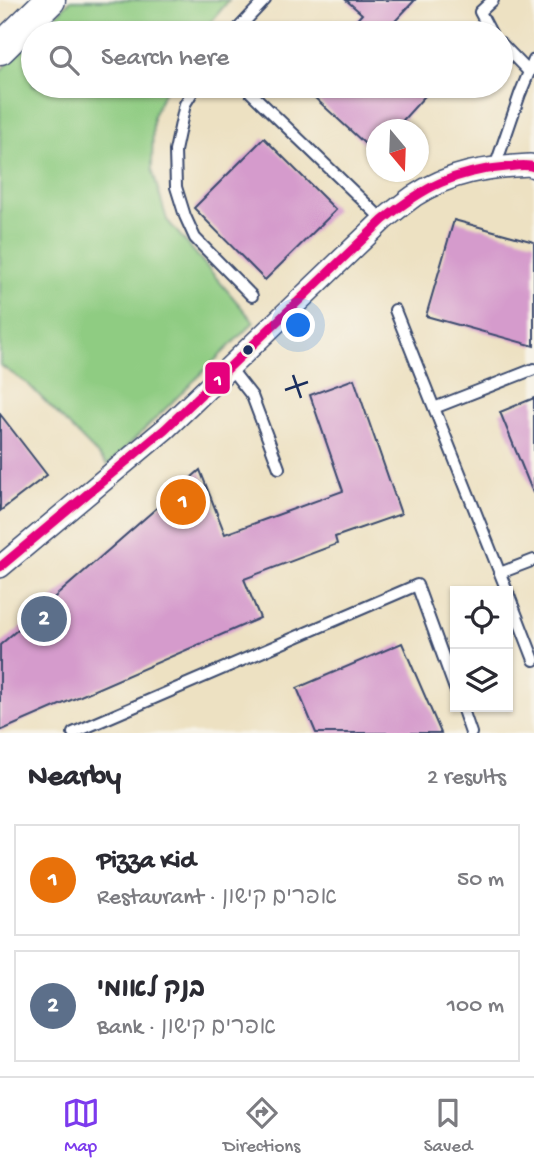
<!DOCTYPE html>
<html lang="en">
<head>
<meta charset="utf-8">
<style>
  body { margin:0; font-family:"Gochi Hand","Playpen Sans Hebrew",sans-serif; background:#f7f7f7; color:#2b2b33 }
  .controls { position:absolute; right:21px; bottom:21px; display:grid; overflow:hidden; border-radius:0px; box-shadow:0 2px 5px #0004 }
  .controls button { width:63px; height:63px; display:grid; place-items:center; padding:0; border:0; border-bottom:2px solid #e1e1e2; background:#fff; color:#2b2b33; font:35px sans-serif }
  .compass { position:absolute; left:366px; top:119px; width:63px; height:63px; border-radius:50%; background:#fff; box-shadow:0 2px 5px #0004; rotate:161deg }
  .you { position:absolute; left:299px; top:326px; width:24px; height:24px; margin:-18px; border:5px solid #fff; border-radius:50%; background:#1a73e8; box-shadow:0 0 0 10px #1a73e833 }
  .badge { display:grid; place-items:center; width:46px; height:46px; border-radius:50%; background:#7c3aed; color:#fff; font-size:23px; font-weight:700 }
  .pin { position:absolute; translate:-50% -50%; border:4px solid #fff; box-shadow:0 2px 7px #0006 }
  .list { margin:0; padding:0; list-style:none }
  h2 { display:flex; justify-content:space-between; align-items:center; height:91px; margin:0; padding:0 28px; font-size:30px }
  h2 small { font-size:23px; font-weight:400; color:#7c7c81 }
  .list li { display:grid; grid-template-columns:46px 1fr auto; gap:21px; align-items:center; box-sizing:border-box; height:112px; margin:0 14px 14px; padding:0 14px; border:2px solid #e1e1e2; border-radius:0px }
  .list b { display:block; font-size:26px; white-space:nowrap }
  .list p { margin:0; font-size:23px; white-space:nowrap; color:#7c7c81 }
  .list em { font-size:23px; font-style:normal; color:#7c7c81 }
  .icon { flex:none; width:38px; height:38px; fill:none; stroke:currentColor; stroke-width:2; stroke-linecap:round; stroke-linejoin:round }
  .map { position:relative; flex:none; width:534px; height:733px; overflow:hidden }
  .search { position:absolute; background:#fff; box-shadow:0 2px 5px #0004; left:21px; right:21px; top:21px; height:77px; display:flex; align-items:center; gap:18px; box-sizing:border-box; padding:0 24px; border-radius:38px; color:#7c7c81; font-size:26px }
  .sheet { height:343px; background:#fff }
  nav { display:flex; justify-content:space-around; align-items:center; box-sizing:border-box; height:98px; border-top:2px solid #e1e1e2; background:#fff; font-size:19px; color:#7c7c81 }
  nav a { display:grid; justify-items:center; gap:4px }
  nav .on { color:#7c3aed }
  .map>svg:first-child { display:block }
  .green { fill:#8fcc82; stroke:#557e70; stroke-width:2 }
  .building { fill:#d59bcc }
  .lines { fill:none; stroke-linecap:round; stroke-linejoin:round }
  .service-casing { stroke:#3a4a6d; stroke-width:14 }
  .minor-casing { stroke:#3a4a6d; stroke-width:24 }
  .secondary-casing { stroke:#3a4a6d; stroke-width:33 }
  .service { stroke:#fff; stroke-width:10 }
  .minor { stroke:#fff; stroke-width:21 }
  .secondary { stroke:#fff; stroke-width:30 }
  .bus-1-casing { stroke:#f7f3e8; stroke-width:14 }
  .bus-1 { stroke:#e5007d; stroke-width:9 }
  .ticks { fill:none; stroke:#1b2f5e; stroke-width:2.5 }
  .bus-dot { fill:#1b2f5e; stroke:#f7f3e8; stroke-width:2.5 }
  .line-badge { stroke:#f7f3e8; stroke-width:2.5 }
  .badge-label { font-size:19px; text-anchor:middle; font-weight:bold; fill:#fff }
</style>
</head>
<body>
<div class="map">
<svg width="534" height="733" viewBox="0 0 534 733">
  <rect width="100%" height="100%" fill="#f7f3e8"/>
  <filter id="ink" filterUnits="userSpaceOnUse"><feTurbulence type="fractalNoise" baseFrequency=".0143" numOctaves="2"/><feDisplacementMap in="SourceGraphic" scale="14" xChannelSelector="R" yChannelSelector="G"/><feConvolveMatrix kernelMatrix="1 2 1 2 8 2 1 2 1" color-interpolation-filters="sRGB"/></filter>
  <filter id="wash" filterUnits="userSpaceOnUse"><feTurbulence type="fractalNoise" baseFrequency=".00686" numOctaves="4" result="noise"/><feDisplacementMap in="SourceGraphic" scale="28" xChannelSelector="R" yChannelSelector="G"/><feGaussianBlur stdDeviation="1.57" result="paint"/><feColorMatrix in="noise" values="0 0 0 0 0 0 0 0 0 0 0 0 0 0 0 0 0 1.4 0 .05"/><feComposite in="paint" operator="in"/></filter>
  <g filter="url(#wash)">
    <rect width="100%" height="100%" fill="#ede1c2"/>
    <path class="green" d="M71,0H229L202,33H39Z
      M33,40V86H167L153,116L152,169L167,220L254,322L108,465L29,385L0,365V71Z"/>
    <g id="blocks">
      <path class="building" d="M346,0H415L384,33H345L362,14Z
        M302,86H434L394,130H376V154Z
        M264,138L336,210L265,280L194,208Z
        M454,220L534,242V346L426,316Z
        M354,379L401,514L335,537L337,544L244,579L260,618L0,731V645L200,470L225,534L343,491L310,395Z
        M534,398V493H533L500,412Z
        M0,414L47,475L0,511Z
        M402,643L441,733H316L297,688Z"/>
    </g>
  </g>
  <g filter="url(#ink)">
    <use href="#blocks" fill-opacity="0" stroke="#3a4a6d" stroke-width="2"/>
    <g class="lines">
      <g class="service-casing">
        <path id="service" d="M234,33L265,0
          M491,33L480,12L493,0
          M501,43L529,72
          M196,86L185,104L175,151L176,187L185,216L195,238L252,296
          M244,86L383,220
          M495,167L520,94L534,60
          M395,310L507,591
          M230,368L252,396L279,468
          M434,408L534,369
          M500,573L534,560
          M508,593L534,660
          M462,707L471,733
          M73,733L417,585L455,689"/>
      </g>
      <g class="minor-casing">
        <path id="minor" d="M0,567L165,429L383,220C393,212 403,204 414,196C451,172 487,167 530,165L534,167"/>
      </g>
      <g class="secondary-casing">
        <path id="secondary" d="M0,49L50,0"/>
      </g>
      <use href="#service" class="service"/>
      <use href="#minor" class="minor"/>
      <use href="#secondary" class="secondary"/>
      <g class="bus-1-casing">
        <path id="bus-1" d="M0,567L165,429L383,220C424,187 454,171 507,167C516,166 526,164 534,167"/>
      </g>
      <use href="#bus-1" class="bus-1"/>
    </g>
  </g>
  <path class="ticks" d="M293,375L301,398M285,390L308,382"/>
  <circle class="bus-dot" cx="248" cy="350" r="6"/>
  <rect class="line-badge" x="204" y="361" width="27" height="34" rx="7" fill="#e5007d"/>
  <g class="badge-label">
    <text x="218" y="385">1</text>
  </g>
</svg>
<div class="controls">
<button><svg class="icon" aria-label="locate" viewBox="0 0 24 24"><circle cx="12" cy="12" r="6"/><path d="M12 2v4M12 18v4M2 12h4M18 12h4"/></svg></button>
<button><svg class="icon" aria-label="layers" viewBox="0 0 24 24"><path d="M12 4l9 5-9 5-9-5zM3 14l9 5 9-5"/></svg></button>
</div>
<svg class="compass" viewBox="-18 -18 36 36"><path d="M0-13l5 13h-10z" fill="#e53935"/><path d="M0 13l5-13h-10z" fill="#7c7c81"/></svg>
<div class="you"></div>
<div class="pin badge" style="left:183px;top:502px;background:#e8710a">1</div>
<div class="pin badge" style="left:44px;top:619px;background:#5c6f8a">2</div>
<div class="search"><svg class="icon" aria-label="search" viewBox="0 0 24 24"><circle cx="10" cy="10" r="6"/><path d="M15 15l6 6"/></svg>Search here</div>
</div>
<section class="sheet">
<h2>Nearby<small>2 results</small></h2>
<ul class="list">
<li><span class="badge" style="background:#e8710a">1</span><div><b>Pizza Kid</b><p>Restaurant · אפרים קישון</p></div><em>50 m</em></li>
<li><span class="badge" style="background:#5c6f8a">2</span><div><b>בנק לאומי</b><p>Bank · אפרים קישון</p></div><em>100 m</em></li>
</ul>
</section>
<nav>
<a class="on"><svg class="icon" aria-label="map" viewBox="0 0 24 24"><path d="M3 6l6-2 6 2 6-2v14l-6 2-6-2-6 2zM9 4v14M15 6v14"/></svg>Map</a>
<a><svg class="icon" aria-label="directions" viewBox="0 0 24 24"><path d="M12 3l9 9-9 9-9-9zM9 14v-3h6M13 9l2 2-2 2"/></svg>Directions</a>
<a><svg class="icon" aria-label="saved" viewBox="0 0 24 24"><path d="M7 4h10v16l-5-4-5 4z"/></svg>Saved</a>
</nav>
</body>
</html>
